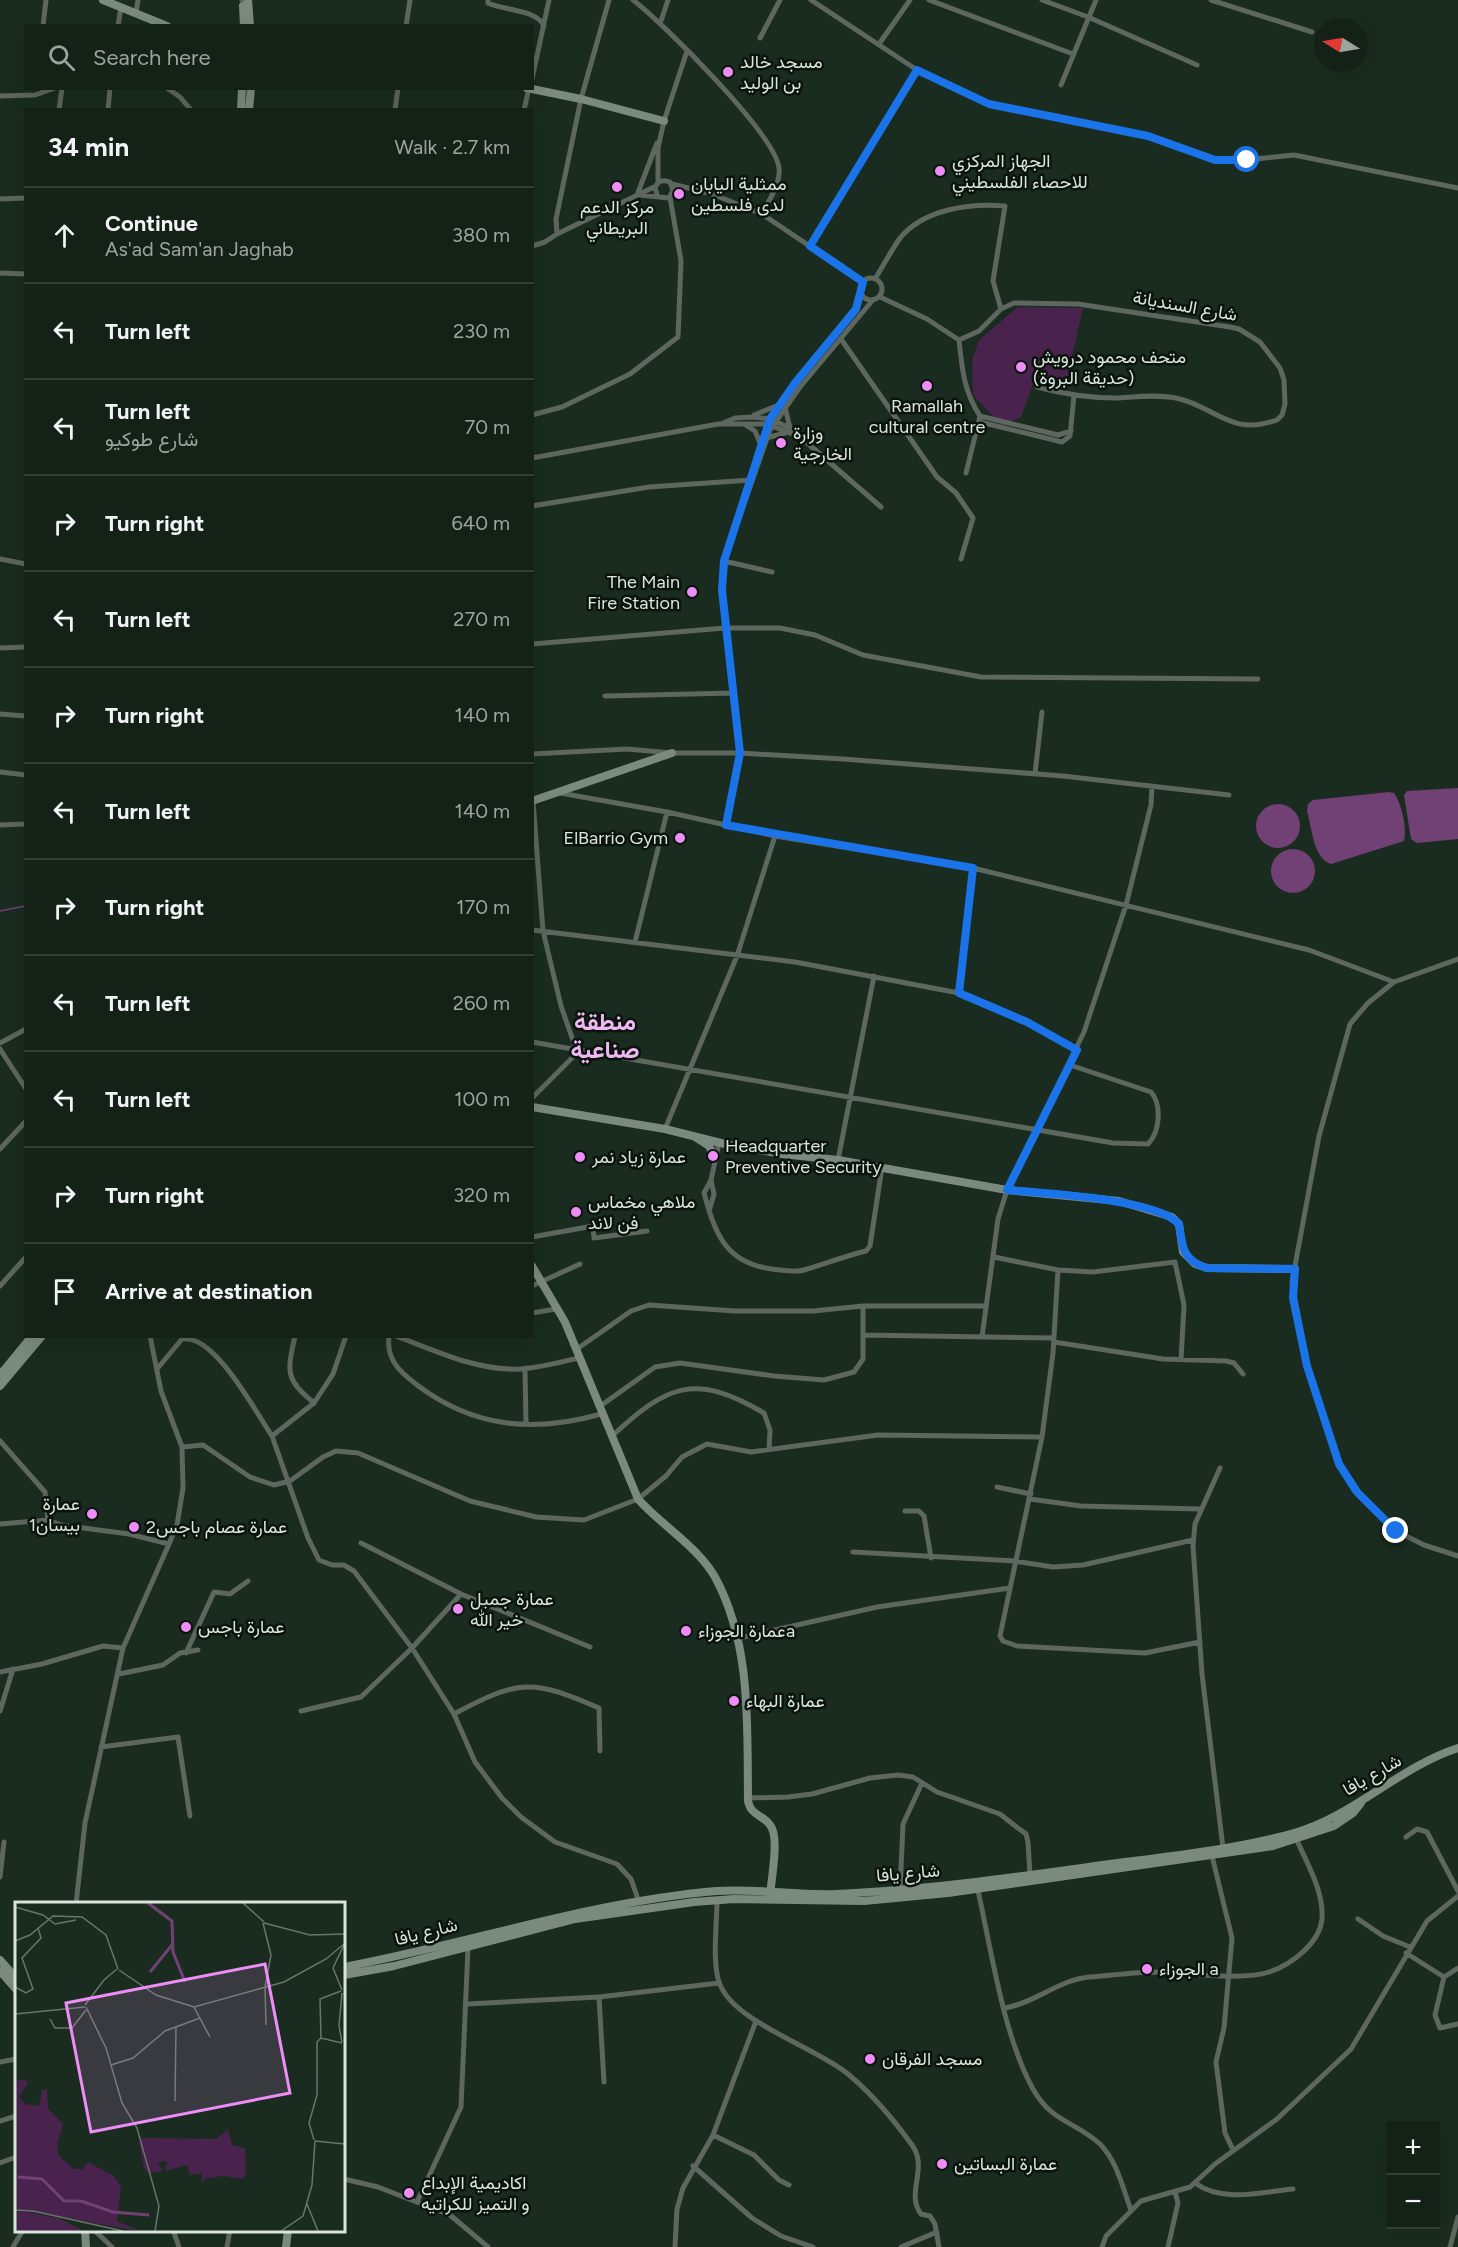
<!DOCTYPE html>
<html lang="en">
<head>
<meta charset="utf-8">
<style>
  body { margin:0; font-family:Figtree,Vazirmatn,sans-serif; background:#1d2920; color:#f1f3f6 }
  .controls { position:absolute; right:18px; bottom:18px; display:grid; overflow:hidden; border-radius:0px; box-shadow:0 6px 24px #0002 }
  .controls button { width:54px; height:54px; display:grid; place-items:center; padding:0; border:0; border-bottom:2px solid #333e36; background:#142117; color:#f1f3f6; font:30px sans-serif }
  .compass { position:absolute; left:1314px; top:18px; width:54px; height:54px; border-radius:50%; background:#142117; box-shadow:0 6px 24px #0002; rotate:281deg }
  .stop { position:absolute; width:18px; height:18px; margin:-14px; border:4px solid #1a73e8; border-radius:50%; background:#fff }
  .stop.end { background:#1a73e8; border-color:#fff; box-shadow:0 2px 6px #0008 }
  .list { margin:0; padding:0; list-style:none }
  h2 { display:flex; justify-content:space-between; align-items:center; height:78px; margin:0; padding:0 24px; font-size:26px }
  h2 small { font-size:20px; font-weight:400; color:#9da3a1 }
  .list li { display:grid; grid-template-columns:39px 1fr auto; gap:18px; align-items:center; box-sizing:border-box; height:96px; padding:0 24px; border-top:2px solid #333e36 }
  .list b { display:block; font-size:22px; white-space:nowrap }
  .list p { margin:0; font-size:20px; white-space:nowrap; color:#9da3a1 }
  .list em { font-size:20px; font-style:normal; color:#9da3a1 }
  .icon { flex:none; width:33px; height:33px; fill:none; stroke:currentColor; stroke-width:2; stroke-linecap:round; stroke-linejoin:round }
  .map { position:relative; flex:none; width:1458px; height:2247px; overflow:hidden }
  .search { position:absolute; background:#142117; box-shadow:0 6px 24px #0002; left:24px; top:24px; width:510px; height:66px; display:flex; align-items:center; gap:15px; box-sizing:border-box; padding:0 21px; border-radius:0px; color:#9da3a1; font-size:22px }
  .panel { position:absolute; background:#142117; box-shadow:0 6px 24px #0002; left:24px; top:108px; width:510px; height:1230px; border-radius:0px }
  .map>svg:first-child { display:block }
  .green { fill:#49234d }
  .water { fill:#714176 }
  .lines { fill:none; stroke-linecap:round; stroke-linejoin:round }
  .stream { stroke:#714176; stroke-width:1.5 }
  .street { stroke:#5d665f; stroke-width:5 }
  .secondary { stroke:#7b8a7f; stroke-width:8 }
  .route { stroke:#1a73e8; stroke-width:8 }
  .poi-dot { fill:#ee8cf8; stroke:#0b130d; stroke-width:2 }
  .labels { text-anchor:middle; stroke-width:5; stroke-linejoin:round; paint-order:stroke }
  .poi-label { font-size:18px; fill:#d9e5dc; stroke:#0b130d; text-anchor:start }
  .street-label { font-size:18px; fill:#d9e5dc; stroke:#0b130d }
  .district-label { font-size:24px; font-weight:bold; fill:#efb8f4; stroke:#0b130d }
  .inset-river { fill:none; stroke:#714176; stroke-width:3 }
  .inset-road { fill:none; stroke:#66766b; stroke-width:1.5 }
  .view { fill:#ee8cf8; fill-opacity:0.15; stroke:#ee8cf8; stroke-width:3 }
  .inset-edge { fill:none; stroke:#d9e5dc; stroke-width:3 }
</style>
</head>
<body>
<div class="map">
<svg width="1458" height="2247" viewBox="0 0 1458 2247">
  <rect width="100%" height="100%" fill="#1a2c1f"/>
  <path class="green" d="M1018,307L1083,308L1066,383L1034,381L1021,417L1002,426L973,395L972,360L979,340Z"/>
  <path class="water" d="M1458,788V839L1417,843L1411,839L1404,795L1407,791Z
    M1389,792L1394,793C1402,804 1407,828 1404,841L1331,864C1313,858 1312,828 1307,811L1308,804L1313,800Z
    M1256 826a22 22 0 1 1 44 0a22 22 0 1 1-44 0Z
    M1271 871a22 22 0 1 1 44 0a22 22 0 1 1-44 0Z"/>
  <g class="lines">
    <path class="stream" d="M0,911L25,906"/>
    <path class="street" d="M242,0L243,1
      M488,0V3C505,11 536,9 544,26
      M633,0C663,23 775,134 779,168C781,183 769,200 762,214
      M811,0L917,70L989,104L1148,136L1215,160H1247L1294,155L1458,188
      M929,0L1073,54
      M1042,0L1088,17L1197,65
      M1211,0L1312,32
      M136,13L138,0
      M661,21L668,0
      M43,26L46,0
      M118,26L121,7
      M406,26L410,0
      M760,38L780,0
      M879,44L910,0
      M532,79L549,0
      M1061,85L1096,0
      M167,88L180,97L191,110
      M0,96L35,95L55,88
      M59,110L62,88
      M108,110L110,88
      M395,110L398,88
      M524,110L529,88
      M658,183V148L664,121L687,51
      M672,184L712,194L762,214L863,282
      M637,195L657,143
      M640,195L669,198L673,190L670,182C663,179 657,181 655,188L658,197
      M0,199L26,198
      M557,234L556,219L581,99L609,0
      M532,246L545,242L557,234L656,186
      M810,246L917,70
      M0,273L26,274
      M860 289a11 11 0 1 1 22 0a11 11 0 1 1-22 0Z
      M875,279C883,266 891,251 900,238C924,209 970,203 1005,206L993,281L1001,309
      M880,297L927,319L959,340C962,369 964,392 980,416L966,473
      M841,339L937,477L956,493L973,518L961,559
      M959,340L979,331L1001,309L1014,303L1078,304L1230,327L1239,329L1260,342L1280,368L1284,380L1285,404L1282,415L1277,420C1230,437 1215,406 1176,398C1156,394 1135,397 1116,398C1089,398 1063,394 1037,387
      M785,407L790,428
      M532,415L562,407L630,374L678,337L681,261L670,197
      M754,415L776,406
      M980,416L1058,435L1071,431
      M980,422L1062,442L1070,436L1074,395
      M723,423L735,418L753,417L770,419L790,428L881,507
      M744,424L755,431L760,443
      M766,438L785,433
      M532,458L718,424H767L797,436
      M756,458C767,412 798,379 828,344C840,329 856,314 861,294
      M532,506L649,487L751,480
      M0,559L26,564
      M724,561L772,572
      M532,644L725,628H780L815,635L863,655L981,677L1258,679
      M0,648L26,647
      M605,696L733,693
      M0,714L26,716
      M532,754L627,749L672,753H740L843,759L1063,776L1229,795
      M0,772L26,775
      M1035,774L1042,712
      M560,793L667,812L775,836L973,868L1309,950L1394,982
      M0,825L26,824
      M726,825L740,753L722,590L724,561L770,430L800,387L872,301
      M532,930L795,962L959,993L1027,1022L1077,1050
      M635,942L667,812
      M1458,959L1394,982L1368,1003L1350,1024L1319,1136L1292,1282L1307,1366L1339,1464L1357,1492L1396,1531L1424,1545L1458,1556
      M959,993L973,868
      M532,1042L1113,1143L1148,1144C1160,1132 1162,1105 1151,1092L1070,1065
      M0,1043L26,1029
      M0,1049L26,1089
      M532,1098L573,1057L576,1049L561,1006L543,931L533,801
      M665,1129L737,956L775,836
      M0,1149L26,1121
      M838,1160L874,976
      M711,1180L718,1148L717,1141
      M710,1208L714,1194L711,1180L704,1193C715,1233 725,1263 772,1269C783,1270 794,1273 804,1270C825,1264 845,1256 866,1251L870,1246L882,1167
      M532,1237L593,1226L594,1238L647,1231
      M994,1257L1058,1270L1053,1353L1042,1437L1000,1636L1003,1641L1017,1646L1145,1653L1200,1642
      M1058,1270L1093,1272L1175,1262L1184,1305L1181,1360
      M0,1286L26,1257
      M532,1286L580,1264
      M532,1313L556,1309
      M863,1335L1054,1338
      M150,1336L161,1391L182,1447L183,1488L177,1525L169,1544
      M295,1336C287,1372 285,1379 314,1403
      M389,1336C386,1360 400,1372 417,1385C474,1428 534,1433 601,1414
      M396,1336C436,1351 477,1371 520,1369C540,1368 560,1362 579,1358
      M982,1337L998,1219L1007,1190L1084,1032L1126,905L1151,805L1152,786
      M1054,1342L1163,1359L1226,1361L1234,1363L1243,1374
      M577,1349L631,1311L649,1305L735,1311H813L863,1306H986
      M525,1368L526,1424
      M157,1369L182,1339C214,1333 255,1411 272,1436L314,1403L333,1374L346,1336
      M599,1407L655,1367L680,1363L774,1376L824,1380L854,1372L863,1359V1306
      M272,1436L308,1538L319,1560L332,1565H344L354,1571L412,1648L454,1714L475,1762L502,1798L521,1817L555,1842L617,1864L631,1879L639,1902
      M611,1437C667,1385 694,1372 764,1413L770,1430L769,1449
      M0,1441L45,1492L48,1520
      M182,1447L203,1445L250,1477L274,1485L290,1481L323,1457L336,1451L358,1453L470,1501L536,1517L584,1520L638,1499L666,1476L682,1457L707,1444L751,1452L878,1435L1042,1437
      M1220,1468L1195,1524L1193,1546L1202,1674L1223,1848
      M997,1487L1031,1494
      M1030,1499L1081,1506L1200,1509
      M905,1511H919L924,1516L931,1558
      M0,1524L48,1520L61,1525L129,1534L169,1544L123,1648L103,1646L42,1664L0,1672
      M361,1543L461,1594L590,1647
      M853,1552L1015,1561L1053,1567L1083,1565L1193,1540
      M739,1638L877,1607L1010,1588
      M186,1653L214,1592L230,1594L248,1581
      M119,1674L163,1665L180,1653L198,1650
      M0,1711L13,1669
      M301,1711L361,1697L412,1648L461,1594
      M454,1714C519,1679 533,1679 599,1708L600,1751
      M101,1747L178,1737L190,1816
      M748,1798L788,1797L812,1794L870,1778L898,1775L913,1777L937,1792L1000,1814L1014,1825L1026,1834L1028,1842L1030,1875
      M1406,1837L1417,1829L1427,1832L1458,1891
      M1212,1856L1232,1938L1224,2028L1216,2062L1225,2133L1233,2150
      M0,1877L4,1842
      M977,1886C991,1948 1003,2035 1033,2089C1052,2123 1075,2121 1100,2144C1117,2161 1123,2189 1131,2210
      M900,1891L903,1824L922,1783
      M717,1900C717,1923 712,1961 719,1982C732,2022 816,2047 848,2074C872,2094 894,2120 912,2145C929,2168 905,2193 921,2214L930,2216L935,2224L939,2247
      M76,1904L85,1823L123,1648
      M1358,1919L1383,1936L1410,1947
      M1406,1953L1444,1977L1435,2015L1440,2028L1458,2024
      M1444,1977L1458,1968
      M599,1997L604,2082
      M467,2004L599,1997L719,1983
      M1005,2008C1035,2003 1060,1979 1090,1977C1113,1975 1137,1972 1159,1972C1189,1973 1242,1981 1269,1972C1291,1965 1320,1943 1322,1919C1324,1890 1306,1862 1295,1836
      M0,2062L16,2059
      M0,2121L16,2116
      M713,2135L754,2155L779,2180L789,2185
      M0,2163L16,2157
      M693,2166L752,2218L781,2236L813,2247
      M344,2179L378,2187L450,2215L488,2247
      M1195,2183C1222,2203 1262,2192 1293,2189
      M417,2202L461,2107L468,1948
      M94,2230L112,2247
      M173,2230L179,2247
      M13,2247L23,2230
      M227,2247L230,2230
      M675,2247L677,2209L683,2188L713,2135L756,2021
      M901,2247L937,2232
      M1102,2247L1106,2236L1141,2201L1190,2187L1215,2164L1277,2119L1351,2049L1427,1921L1458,1896
      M1168,2247L1178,2203L1175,2192
      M1450,2247L1458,2217"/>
    <path class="secondary" d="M103,0L167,26
      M248,0L250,26
      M243,6L244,26
      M527,88L581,99L664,121
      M241,110L242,88
      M249,110L251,88
      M532,801L672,753
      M532,1107L665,1129L725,1144L782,1154L838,1160L1007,1190L1119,1201L1172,1217L1179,1224L1183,1252L1195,1264L1207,1268L1295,1269
      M695,1137L709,1146L715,1158
      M532,1266L565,1322L638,1499C661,1525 697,1546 715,1577C752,1645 747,1727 748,1801C751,1816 762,1814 770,1825C780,1836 771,1880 770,1896
      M0,1375L32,1336
      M0,1386L42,1336
      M0,1960L16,1978
      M344,1967C468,1944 589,1902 716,1891C757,1888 797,1896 837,1894C924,1890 1009,1878 1095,1866C1162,1857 1230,1851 1294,1833C1354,1816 1399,1767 1458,1748
      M0,1971L16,1989
      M344,1975L394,1966L575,1919L694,1902L734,1899L864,1901L948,1893L1273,1846L1334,1826L1353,1813L1361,1803
      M85,2230L86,2247
      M286,2247L288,2230"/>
  </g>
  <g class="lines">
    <path class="route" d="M1247,160H1215L1148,136L989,104L917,70L810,246L863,282L856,309L795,383L770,419L724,561L722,590L740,753L726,825L973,868L959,993L1027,1022L1077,1050L1007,1190C1044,1193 1157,1199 1179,1224C1182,1247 1183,1261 1207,1268L1295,1269L1293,1298L1307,1366L1339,1464L1357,1492L1396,1531"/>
  </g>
  <g class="poi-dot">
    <circle cx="728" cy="72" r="6"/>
    <circle cx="940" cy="171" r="6"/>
    <circle cx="617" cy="187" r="6"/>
    <circle cx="679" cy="194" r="6"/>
    <circle cx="1021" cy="367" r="6"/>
    <circle cx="927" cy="386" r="6"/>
    <circle cx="781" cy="443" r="6"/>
    <circle cx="692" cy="592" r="6"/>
    <circle cx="680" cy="838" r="6"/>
    <circle cx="713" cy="1156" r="6"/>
    <circle cx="580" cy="1157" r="6"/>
    <circle cx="576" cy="1212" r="6"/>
    <circle cx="92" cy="1514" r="6"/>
    <circle cx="134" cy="1527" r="6"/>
    <circle cx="458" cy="1609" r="6"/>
    <circle cx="186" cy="1627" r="6"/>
    <circle cx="686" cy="1631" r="6"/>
    <circle cx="734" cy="1701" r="6"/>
    <circle cx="1147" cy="1969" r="6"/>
    <circle cx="870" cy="2059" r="6"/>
    <circle cx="942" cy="2164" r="6"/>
    <circle cx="409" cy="2193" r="6"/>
  </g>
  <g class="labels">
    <g class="poi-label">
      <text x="740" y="68">مسجد خالد<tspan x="740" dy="21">بن الوليد</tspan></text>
      <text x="952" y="167">الجهاز المركزي<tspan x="952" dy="21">للاحصاء الفلسطيني</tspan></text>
      <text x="691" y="190">ممثلية اليابان<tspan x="691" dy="21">لدى فلسطين</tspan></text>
      <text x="617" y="213" text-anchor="middle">مركز الدعم<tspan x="617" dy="21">البريطاني</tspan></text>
      <text x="1033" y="363">متحف محمود درويش<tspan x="1033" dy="21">(حديقة البروة)</tspan></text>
      <text x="927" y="412" text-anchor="middle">Ramallah<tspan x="927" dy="21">cultural centre</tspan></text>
      <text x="793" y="439">وزارة<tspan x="793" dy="21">الخارجية</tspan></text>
      <text x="680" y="588" text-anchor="end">The Main<tspan x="680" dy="21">Fire Station</tspan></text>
      <text x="668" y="844" text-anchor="end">ElBarrio Gym</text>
      <text x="725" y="1152">Headquarter<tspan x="725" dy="21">Preventive Security</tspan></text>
      <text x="592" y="1163">عمارة زياد نمر</text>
      <text x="588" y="1208">ملاهي مخماس<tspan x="588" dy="21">فن لاند</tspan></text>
      <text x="80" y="1510" text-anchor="end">عمارة<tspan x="80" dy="21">بيسان1</tspan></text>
      <text x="146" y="1533">عمارة عصام باجس2</text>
      <text x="470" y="1605">عمارة جميل<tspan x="470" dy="21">خير الله</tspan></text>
      <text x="198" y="1633">عمارة باجس</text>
      <text x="698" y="1637">عمارة الجوزاءa</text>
      <text x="746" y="1707">عمارة البهاء</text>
      <text x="1159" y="1975">الجوزاء a</text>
      <text x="882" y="2065">مسجد الفرقان</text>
      <text x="954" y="2170">عمارة البساتين</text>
      <text x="421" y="2189">اكاديمية الإبداع<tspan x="421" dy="21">و التميز للكراتيه</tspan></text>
    </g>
    <g class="street-label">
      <text transform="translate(1185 306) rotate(10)" y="6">شارع السنديانة</text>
      <text transform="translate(1372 1775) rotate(-30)" y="6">شارع يافا</text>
      <text transform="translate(908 1873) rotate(-5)" y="6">شارع يافا</text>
      <text transform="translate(426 1932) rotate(-14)" y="6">شارع يافا</text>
    </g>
    <g class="district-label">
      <text x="605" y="1030">منطقة<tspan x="605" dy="28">صناعية</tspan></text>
    </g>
  </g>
  <g transform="translate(15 1902)">
    <rect width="330" height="330" fill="#1a2c1f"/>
    <path d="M8,177L13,180L4,195L10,202L24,204L27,188L32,187L33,207L48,222L42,242L44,254L59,267H68L73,260L99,274L106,285L102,319L125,329L0,307V180ZM213,227L217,243L230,246L231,272L227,277L209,274L191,276L187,281V271L175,273L172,263L150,269L152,260L148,259L143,261L148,269L134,271L129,266L124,241L127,236L201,237ZM6,309L43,316L69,329H0V310Z" fill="#49234d"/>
    <path class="inset-river" d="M133,1L157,19L158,50L170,80M135,70L157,43M3,275L27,277L49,299H66L98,310L134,313"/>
    <path class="inset-road" d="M228,1L249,20M0,5L28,13L40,22L61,18M248,21L256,53M249,21L295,33L330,32M0,39L15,33L38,14L67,15L91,33L103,67M104,68L141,93L179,105L269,80L311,57L329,42M0,85L11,91L18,87L7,56L26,36L23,26M250,85L251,123M250,85L256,53M327,88L318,66L329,43M70,103L89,78L102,67M71,105L91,146L107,201L122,226L144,304L140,329M179,105L195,135M0,112L70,105M35,117L40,126H57L71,108M306,137L305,97L326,89M327,140L324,124L327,91M96,163L118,156L150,129L185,116M160,199L161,125M299,238L294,221L302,193V140L306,136L327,141M300,239L330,242M292,302L303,329M0,308L18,309L108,329M266,329L288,314L297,283L300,239"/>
    <path class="view" d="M250,62L275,191L76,230L51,101Z"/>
    <rect width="330" height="330" class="inset-edge"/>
  </g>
</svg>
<div class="controls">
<button>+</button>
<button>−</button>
</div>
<svg class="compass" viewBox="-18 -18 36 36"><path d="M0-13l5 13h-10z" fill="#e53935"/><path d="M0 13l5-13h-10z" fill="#9da3a1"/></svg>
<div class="stop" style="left:1247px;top:160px"></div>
<div class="stop end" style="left:1396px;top:1531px"></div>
<div class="search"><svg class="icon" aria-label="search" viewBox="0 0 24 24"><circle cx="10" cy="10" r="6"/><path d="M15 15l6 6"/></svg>Search here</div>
<section class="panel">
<h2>34 min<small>Walk · 2.7 km</small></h2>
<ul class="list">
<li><svg class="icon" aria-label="ahead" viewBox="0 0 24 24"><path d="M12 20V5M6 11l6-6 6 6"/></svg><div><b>Continue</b><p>As'ad Sam'an Jaghab</p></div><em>380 m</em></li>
<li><svg class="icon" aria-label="left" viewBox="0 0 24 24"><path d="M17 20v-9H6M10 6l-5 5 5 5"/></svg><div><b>Turn left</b></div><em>230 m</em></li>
<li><svg class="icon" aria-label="left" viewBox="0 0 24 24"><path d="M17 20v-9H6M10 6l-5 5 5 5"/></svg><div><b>Turn left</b><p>شارع طوكيو</p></div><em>70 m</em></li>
<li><svg class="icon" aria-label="right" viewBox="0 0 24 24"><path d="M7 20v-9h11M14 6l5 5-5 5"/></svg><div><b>Turn right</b></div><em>640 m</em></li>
<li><svg class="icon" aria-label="left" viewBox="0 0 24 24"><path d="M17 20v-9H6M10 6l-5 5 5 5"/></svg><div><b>Turn left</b></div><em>270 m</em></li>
<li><svg class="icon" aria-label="right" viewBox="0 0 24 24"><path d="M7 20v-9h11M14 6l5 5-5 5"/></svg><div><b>Turn right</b></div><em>140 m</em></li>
<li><svg class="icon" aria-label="left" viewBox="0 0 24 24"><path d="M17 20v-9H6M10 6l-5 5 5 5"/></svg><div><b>Turn left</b></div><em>140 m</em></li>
<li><svg class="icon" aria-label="right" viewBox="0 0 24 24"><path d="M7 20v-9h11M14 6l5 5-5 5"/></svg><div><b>Turn right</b></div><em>170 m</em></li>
<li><svg class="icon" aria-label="left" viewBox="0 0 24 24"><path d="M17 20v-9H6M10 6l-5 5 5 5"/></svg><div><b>Turn left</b></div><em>260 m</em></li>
<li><svg class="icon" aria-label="left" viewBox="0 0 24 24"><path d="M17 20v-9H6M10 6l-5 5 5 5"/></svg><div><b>Turn left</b></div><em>100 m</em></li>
<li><svg class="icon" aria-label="right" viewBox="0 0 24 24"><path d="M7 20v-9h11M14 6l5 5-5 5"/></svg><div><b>Turn right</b></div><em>320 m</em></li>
<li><svg class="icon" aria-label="arrive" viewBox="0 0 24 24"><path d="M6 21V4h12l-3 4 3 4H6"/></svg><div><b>Arrive at destination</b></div></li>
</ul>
</section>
</div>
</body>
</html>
